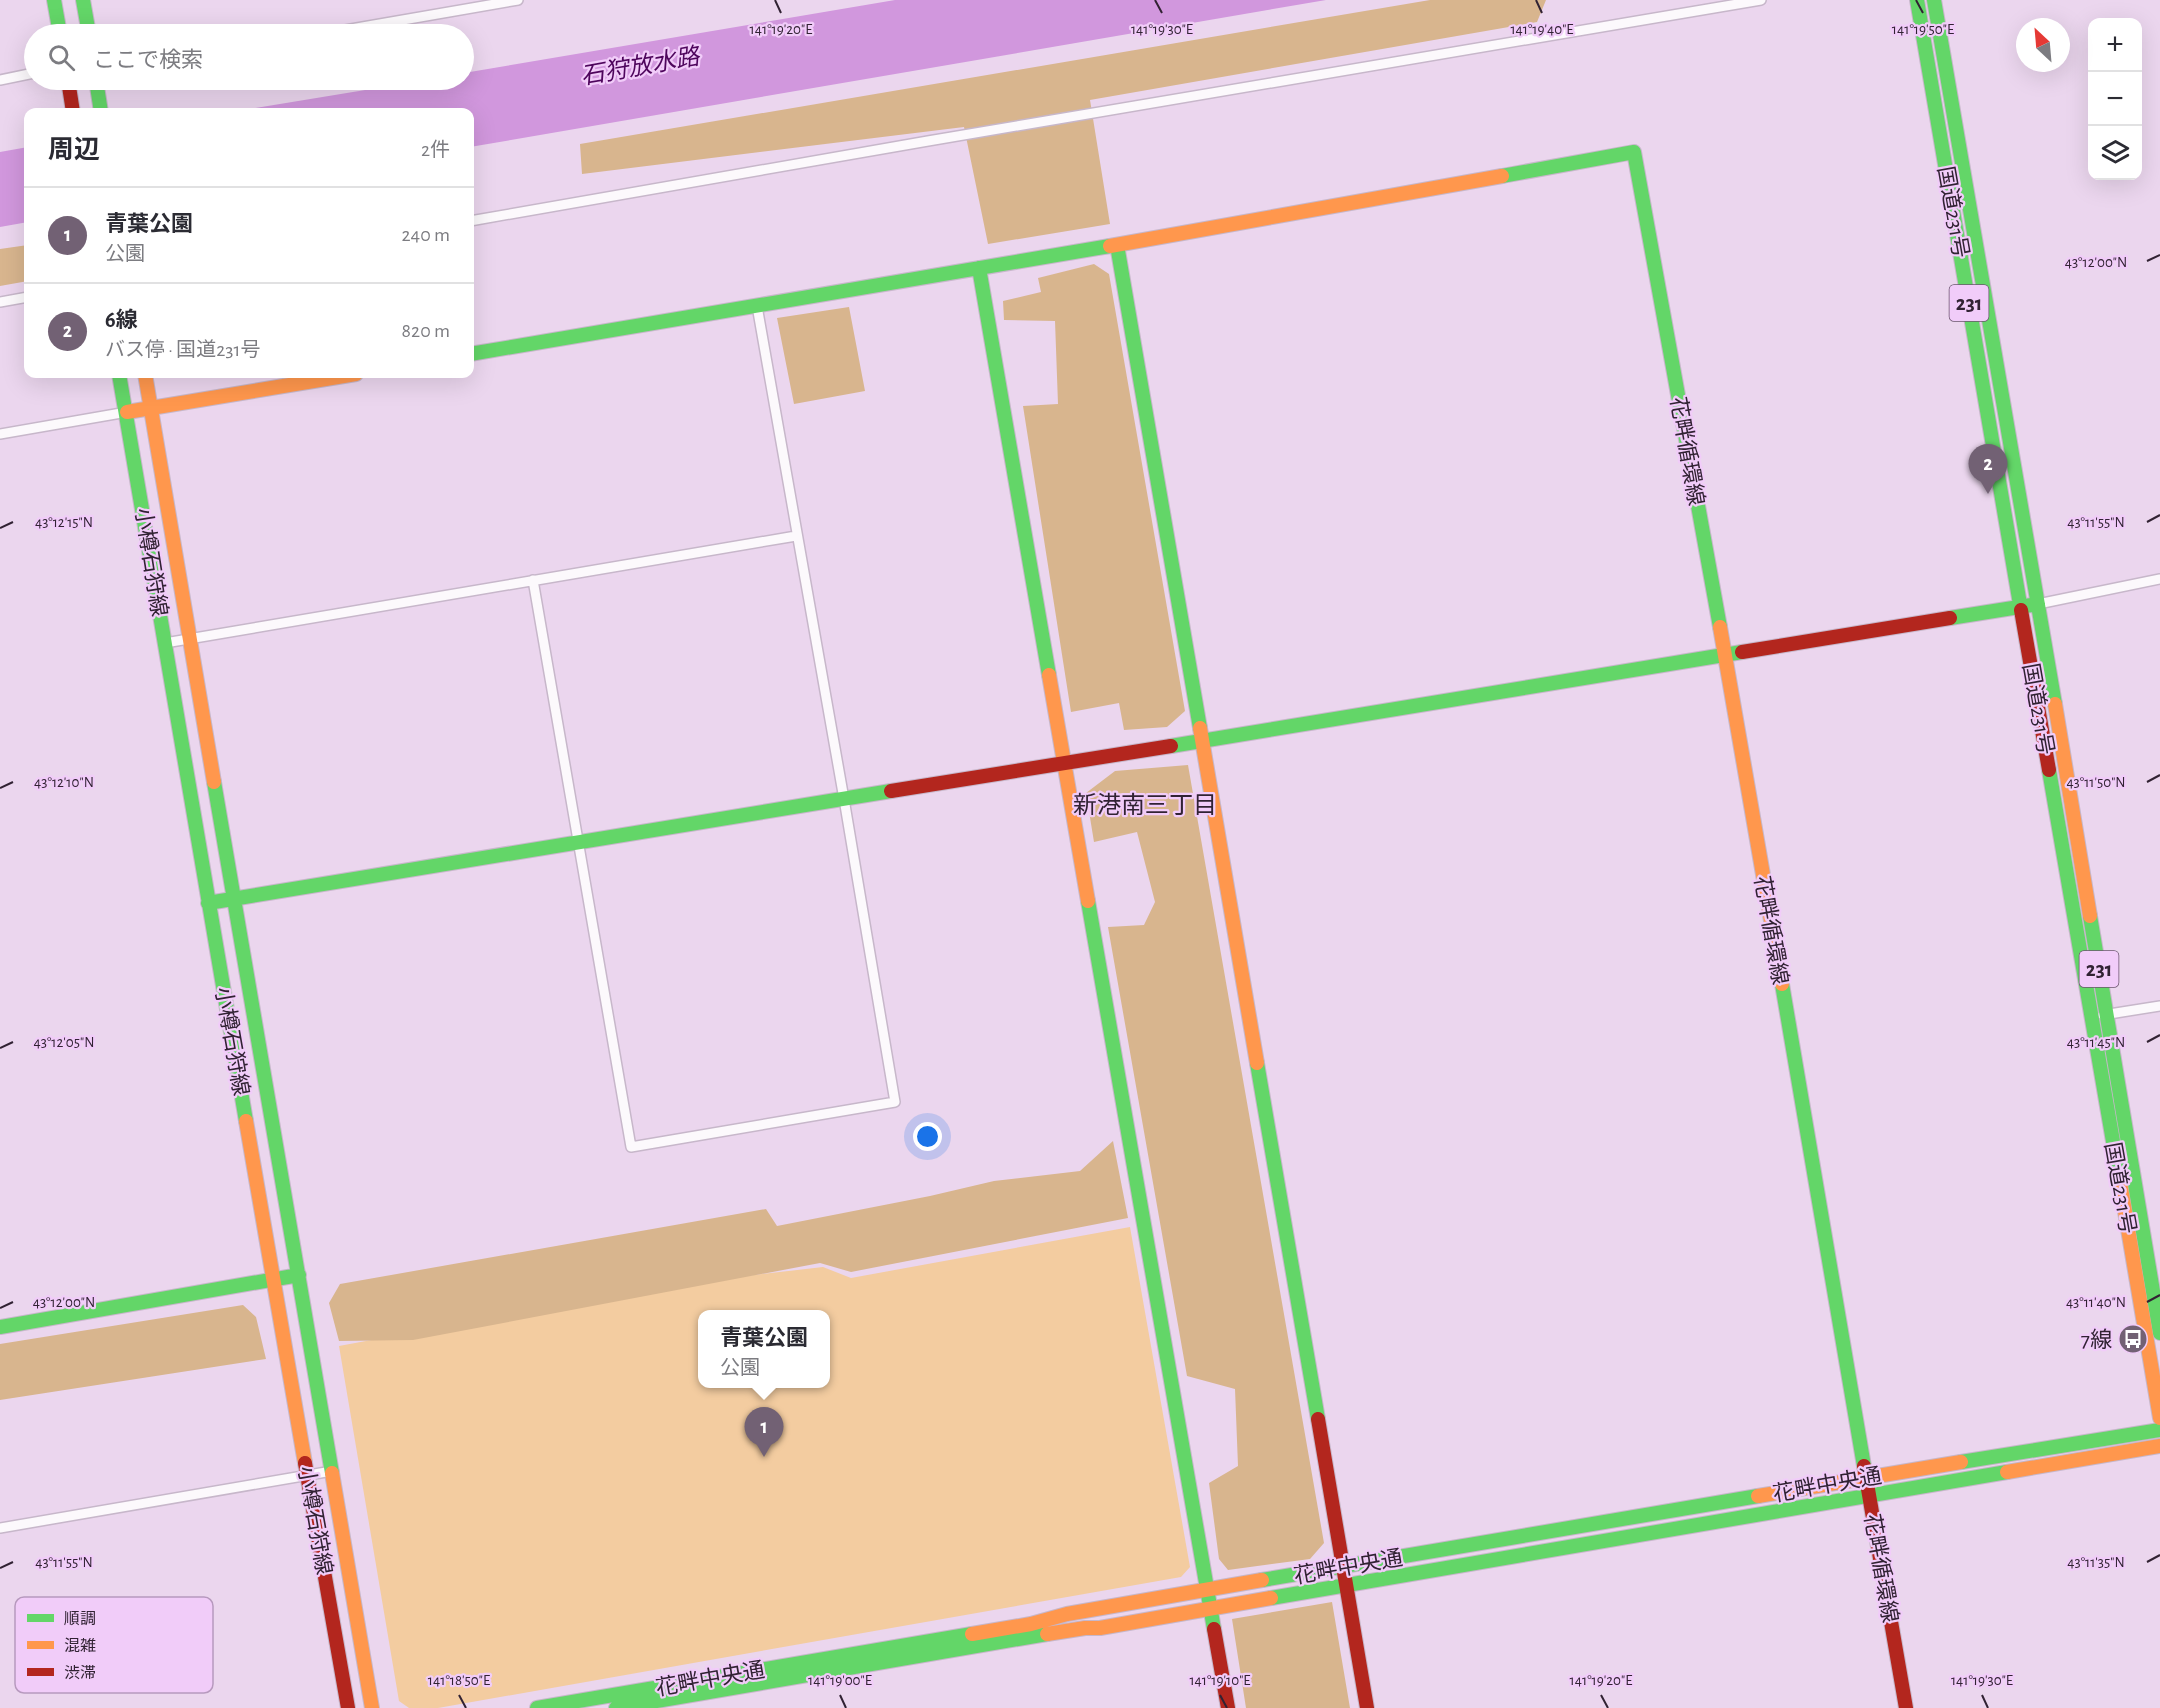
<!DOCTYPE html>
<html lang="ja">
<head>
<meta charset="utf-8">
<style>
  body { margin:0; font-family:"Alegreya Sans","Noto Sans JP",sans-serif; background:#f7f7f7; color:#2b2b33 }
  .controls { position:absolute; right:18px; top:18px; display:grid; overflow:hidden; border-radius:12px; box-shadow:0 6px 24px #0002 }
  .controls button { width:54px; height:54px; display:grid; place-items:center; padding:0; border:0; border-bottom:2px solid #e1e1e2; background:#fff; color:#2b2b33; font:30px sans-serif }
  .compass { position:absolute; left:2016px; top:18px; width:54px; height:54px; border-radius:50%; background:#fff; box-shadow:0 6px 24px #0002; rotate:334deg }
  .you { position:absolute; left:928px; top:1137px; width:21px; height:21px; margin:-15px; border:4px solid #fff; border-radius:50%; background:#1a73e8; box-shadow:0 0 0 9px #1a73e833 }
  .badge { display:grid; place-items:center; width:39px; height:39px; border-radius:50%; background:#726174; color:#fff; font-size:20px; font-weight:700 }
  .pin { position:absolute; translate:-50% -50px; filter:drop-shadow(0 2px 3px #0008) }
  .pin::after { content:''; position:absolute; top:32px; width:21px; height:18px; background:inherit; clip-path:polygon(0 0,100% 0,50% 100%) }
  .popup { position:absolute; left:698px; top:1310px; width:132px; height:78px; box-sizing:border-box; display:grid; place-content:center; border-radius:12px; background:#fff; filter:drop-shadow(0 2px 4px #0005); font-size:20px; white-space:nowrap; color:#7c7c81 }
  .popup b { font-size:22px; color:#2b2b33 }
  .popup::after { content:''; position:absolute; left:50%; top:100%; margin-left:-12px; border:12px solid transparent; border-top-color:#fff }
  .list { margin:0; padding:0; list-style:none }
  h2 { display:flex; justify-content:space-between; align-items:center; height:78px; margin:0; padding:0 24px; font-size:26px }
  h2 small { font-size:20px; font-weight:400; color:#7c7c81 }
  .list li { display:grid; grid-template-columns:39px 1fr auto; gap:18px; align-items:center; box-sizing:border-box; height:96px; padding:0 24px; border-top:2px solid #e1e1e2 }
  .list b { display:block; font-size:22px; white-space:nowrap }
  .list p { margin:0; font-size:20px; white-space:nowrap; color:#7c7c81 }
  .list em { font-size:20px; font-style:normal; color:#7c7c81 }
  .icon { flex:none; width:33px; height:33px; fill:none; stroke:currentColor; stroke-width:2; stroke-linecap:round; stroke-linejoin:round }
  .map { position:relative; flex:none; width:2160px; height:1708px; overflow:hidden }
  .search { position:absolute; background:#fff; box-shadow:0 6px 24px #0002; left:24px; top:24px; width:450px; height:66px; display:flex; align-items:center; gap:15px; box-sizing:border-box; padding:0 21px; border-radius:33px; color:#7c7c81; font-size:22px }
  .panel { position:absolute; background:#fff; box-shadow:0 6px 24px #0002; left:24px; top:108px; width:450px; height:270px; border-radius:12px }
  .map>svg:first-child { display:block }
  .green { fill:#f3cca0; fill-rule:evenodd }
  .forest { fill:#d8b58e }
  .water { fill:#d197dd }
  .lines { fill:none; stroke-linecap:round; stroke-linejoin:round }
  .street-casing { stroke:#c7b7ca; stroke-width:12 }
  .fast-casing { stroke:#c7b7ca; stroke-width:16 }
  .slow-casing { stroke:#c7b7ca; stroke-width:16 }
  .jam-casing { stroke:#c7b7ca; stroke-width:16 }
  .street { stroke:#fcf9fc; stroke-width:9 }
  .fast { stroke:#63d668; stroke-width:14 }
  .slow { stroke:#ff974d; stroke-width:14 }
  .jam { stroke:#b3261e; stroke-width:14 }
  .ticks { fill:none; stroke:#312233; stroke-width:2 }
  .labels { text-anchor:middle; stroke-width:4.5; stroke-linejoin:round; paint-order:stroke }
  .shield { fill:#f1ccf9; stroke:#6b556e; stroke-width:1.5 }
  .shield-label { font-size:21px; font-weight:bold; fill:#312233 }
  .street-label { font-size:22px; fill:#312233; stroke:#f1ccf9 }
  .poi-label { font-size:22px; fill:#312233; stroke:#f1ccf9; text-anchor:end }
  .water-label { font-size:24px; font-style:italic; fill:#4e055c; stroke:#f1ccf9 }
  .neighbourhood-label { font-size:24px; fill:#312233; stroke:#f1ccf9 }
  .key { fill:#f1ccf9; stroke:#b799be; stroke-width:1.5 }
  .key-label { font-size:16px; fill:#312233 }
  .ticks-label { font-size:15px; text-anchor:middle; fill:#312233; stroke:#f1ccf9; stroke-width:4.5; stroke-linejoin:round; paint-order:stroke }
</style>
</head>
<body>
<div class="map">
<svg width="2160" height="1708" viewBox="0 0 2160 1708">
  <rect width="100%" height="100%" fill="#ebd6ee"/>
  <path class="green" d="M1130,1227L1190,1567L1181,1577L438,1708H409L399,1701L339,1346L668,1285L823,1267L851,1278ZM702,1314H825V1384H702Z"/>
  <path class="forest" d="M1430,0H1546L1537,22L1090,100L1110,224L988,244L964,127L582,174L580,144Z
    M28,245V281L0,286V249Z
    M1094,264L1109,274L1185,711L1167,727L1124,730L1119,703L1071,712L1023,406L1058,404L1055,321L1004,320L1003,301L1041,292L1038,278Z
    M849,307L865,391L794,404L777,318Z
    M1188,765L1324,1543L1310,1559L1228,1570L1219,1559L1209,1483L1238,1466L1235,1389L1187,1376L1108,927L1144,925L1155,902L1137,832L1094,842L1086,793L1115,771Z
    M1113,1141L1128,1218L851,1272L820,1263L413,1340L339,1341L329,1303L340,1284L766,1209L777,1226L930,1196L994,1181L1080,1171Z
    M243,1305L256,1317L266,1359L0,1400V1344Z
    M1332,1602L1350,1708H1246L1232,1619Z"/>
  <path class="water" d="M895,0H1326L470,147V112H232L426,80H464V73Z
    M28,147V222L0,227V152Z"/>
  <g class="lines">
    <g class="street-casing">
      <path id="street" d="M322,34L518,0
        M0,80L34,73
        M470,221L928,141L1761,0
        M0,302L28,297
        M0,434L127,412
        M533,580L631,1147L895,1102L844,799L757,306
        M2038,604L2160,579
        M165,643L796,536
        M2103,1015L2160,1006
        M0,1528L332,1471"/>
    </g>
    <g class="fast-casing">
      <path id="fast" d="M54,0L60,34
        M83,0L89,34
        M1917,0L2021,610
        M1934,0L2055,704
        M96,80L101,112
        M1502,176L1634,152L1720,627
        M1117,245L1200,728
        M979,268L1049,675
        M470,354L1110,246
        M119,374L246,1121
        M1950,618L2038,604
        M1171,746L1742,652
        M2049,770L2120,1182
        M214,782L332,1473
        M1088,901L1214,1629
        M208,903L891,791
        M2090,916L2160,1333
        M1782,984L1864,1466
        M1257,1063L1318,1419
        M0,1327L299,1275
        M1961,1462L2160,1430
        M1262,1580L1758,1496
        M1271,1598L2007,1472
        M537,1708L972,1634
        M616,1708L1047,1634"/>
    </g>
    <g class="slow-casing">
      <path id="slow" d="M1110,246L1502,176
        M145,374L214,782
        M127,412L356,374
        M1720,627L1782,984
        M1049,675L1088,901
        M2055,704L2090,916
        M1200,728L1257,1063
        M246,1121L305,1463
        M2120,1182L2160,1418
        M2007,1472L2160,1446
        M332,1473L372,1708
        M1758,1496L1961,1462
        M972,1634L1031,1624L1067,1614L1262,1580
        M1047,1634L1085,1628H1100L1271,1598"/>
    </g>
    <g class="jam-casing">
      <path id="jam" d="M68,80L73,112
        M2021,610L2049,770
        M1742,652L1950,618
        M891,791L1171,746
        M1318,1419L1367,1708
        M305,1463L348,1708
        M1864,1466L1906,1708
        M1214,1629L1228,1708"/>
    </g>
    <use href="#street" class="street"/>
    <use href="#fast" class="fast"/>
    <use href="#slow" class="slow"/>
    <use href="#jam" class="jam"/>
  </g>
  <path class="ticks" d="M775,0L781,13M1155,0L1162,13M1536,0L1542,13M1916,0L1923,13M2147,261L2160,255M2147,522L2160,515M0,528L13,522M2147,782L2160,775M0,788L13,782M2147,1042L2160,1035M0,1048L13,1042M2147,1302L2160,1295M0,1308L13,1302M2147,1562L2160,1555M0,1568L13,1562M459,1695L466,1708M840,1695L846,1708M1220,1695L1227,1708M1601,1695L1608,1708M1982,1695L1988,1708"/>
  <defs>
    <g id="bus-disc" transform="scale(1.5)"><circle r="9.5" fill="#726174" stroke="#f1ccf9"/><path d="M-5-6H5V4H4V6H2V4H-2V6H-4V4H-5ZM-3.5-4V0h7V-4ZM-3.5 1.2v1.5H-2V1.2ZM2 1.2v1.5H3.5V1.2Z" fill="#fff"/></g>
  </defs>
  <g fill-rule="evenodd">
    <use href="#bus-disc" x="2133" y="1339"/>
  </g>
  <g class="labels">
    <g class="shield">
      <rect x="1949.5" y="285" width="39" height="36" rx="4.5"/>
      <rect x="2079.5" y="951" width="39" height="36" rx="4.5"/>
    </g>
    <g class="shield-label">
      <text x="1969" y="310">231</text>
      <text x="2099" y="976">231</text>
    </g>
    <g class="street-label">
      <text transform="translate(1954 212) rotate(80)" y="8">国道231号</text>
      <text transform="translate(1688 451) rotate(80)" y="8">花畔循環線</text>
      <text transform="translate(152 562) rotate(81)" y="8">小樽石狩線</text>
      <text transform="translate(2039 709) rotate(80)" y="8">国道231号</text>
      <text transform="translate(1772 930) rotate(80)" y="8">花畔循環線</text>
      <text transform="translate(233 1041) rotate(80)" y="8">小樽石狩線</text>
      <text transform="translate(2121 1188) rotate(80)" y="8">国道231号</text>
      <text transform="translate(1827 1484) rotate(-10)" y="8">花畔中央通</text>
      <text transform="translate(316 1520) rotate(80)" y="8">小樽石狩線</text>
      <text transform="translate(1348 1566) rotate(-10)" y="8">花畔中央通</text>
      <text transform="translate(1882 1568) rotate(80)" y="8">花畔循環線</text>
      <text transform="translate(710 1678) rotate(-10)" y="8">花畔中央通</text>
    </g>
    <g class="poi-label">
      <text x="2112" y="1347">7線</text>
    </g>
    <g class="water-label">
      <text transform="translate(640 66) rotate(-10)" y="8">石狩放水路</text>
    </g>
    <g class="neighbourhood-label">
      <text x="1145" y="813">新港南三丁目</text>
    </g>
  </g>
  <rect x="15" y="1597" width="198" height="96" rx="9" class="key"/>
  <rect x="27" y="1614" width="27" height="8" fill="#63d668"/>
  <rect x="27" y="1641" width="27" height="8" fill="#ff974d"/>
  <rect x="27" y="1668" width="27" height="8" fill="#b3261e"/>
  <g class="key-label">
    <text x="64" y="1624">順調</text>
    <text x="64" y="1651">混雑</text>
    <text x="64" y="1678">渋滞</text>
  </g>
  <g class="ticks-label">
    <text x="1542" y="34">141°19'40"E</text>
    <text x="1923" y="34">141°19'50"E</text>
    <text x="781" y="34">141°19'20"E</text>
    <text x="1162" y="34">141°19'30"E</text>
    <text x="2096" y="267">43°12'00"N</text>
    <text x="64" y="527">43°12'15"N</text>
    <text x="2096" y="527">43°11'55"N</text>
    <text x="64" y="787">43°12'10"N</text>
    <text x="2096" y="787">43°11'50"N</text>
    <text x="64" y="1047">43°12'05"N</text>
    <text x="2096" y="1047">43°11'45"N</text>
    <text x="64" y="1307">43°12'00"N</text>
    <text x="2096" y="1307">43°11'40"N</text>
    <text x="64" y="1567">43°11'55"N</text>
    <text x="2096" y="1567">43°11'35"N</text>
    <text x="459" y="1685">141°18'50"E</text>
    <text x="840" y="1685">141°19'00"E</text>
    <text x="1220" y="1685">141°19'10"E</text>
    <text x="1601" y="1685">141°19'20"E</text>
    <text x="1982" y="1685">141°19'30"E</text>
  </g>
</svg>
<div class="controls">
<button>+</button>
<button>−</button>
<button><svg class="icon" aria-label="layers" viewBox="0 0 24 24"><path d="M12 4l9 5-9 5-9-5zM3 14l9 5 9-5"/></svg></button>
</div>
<svg class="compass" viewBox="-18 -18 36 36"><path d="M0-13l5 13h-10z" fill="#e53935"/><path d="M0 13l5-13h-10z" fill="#7c7c81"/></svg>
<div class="you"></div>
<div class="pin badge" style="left:764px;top:1457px">1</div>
<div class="popup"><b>青葉公園</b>公園</div>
<div class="pin badge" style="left:1988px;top:494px">2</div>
<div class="search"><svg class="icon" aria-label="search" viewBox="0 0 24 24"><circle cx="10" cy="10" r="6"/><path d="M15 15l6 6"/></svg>ここで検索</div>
<section class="panel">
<h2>周辺<small>2件</small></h2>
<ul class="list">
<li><span class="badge">1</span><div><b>青葉公園</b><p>公園</p></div><em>240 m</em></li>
<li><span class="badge">2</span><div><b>6線</b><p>バス停 · 国道231号</p></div><em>820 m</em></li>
</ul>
</section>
</div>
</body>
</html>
